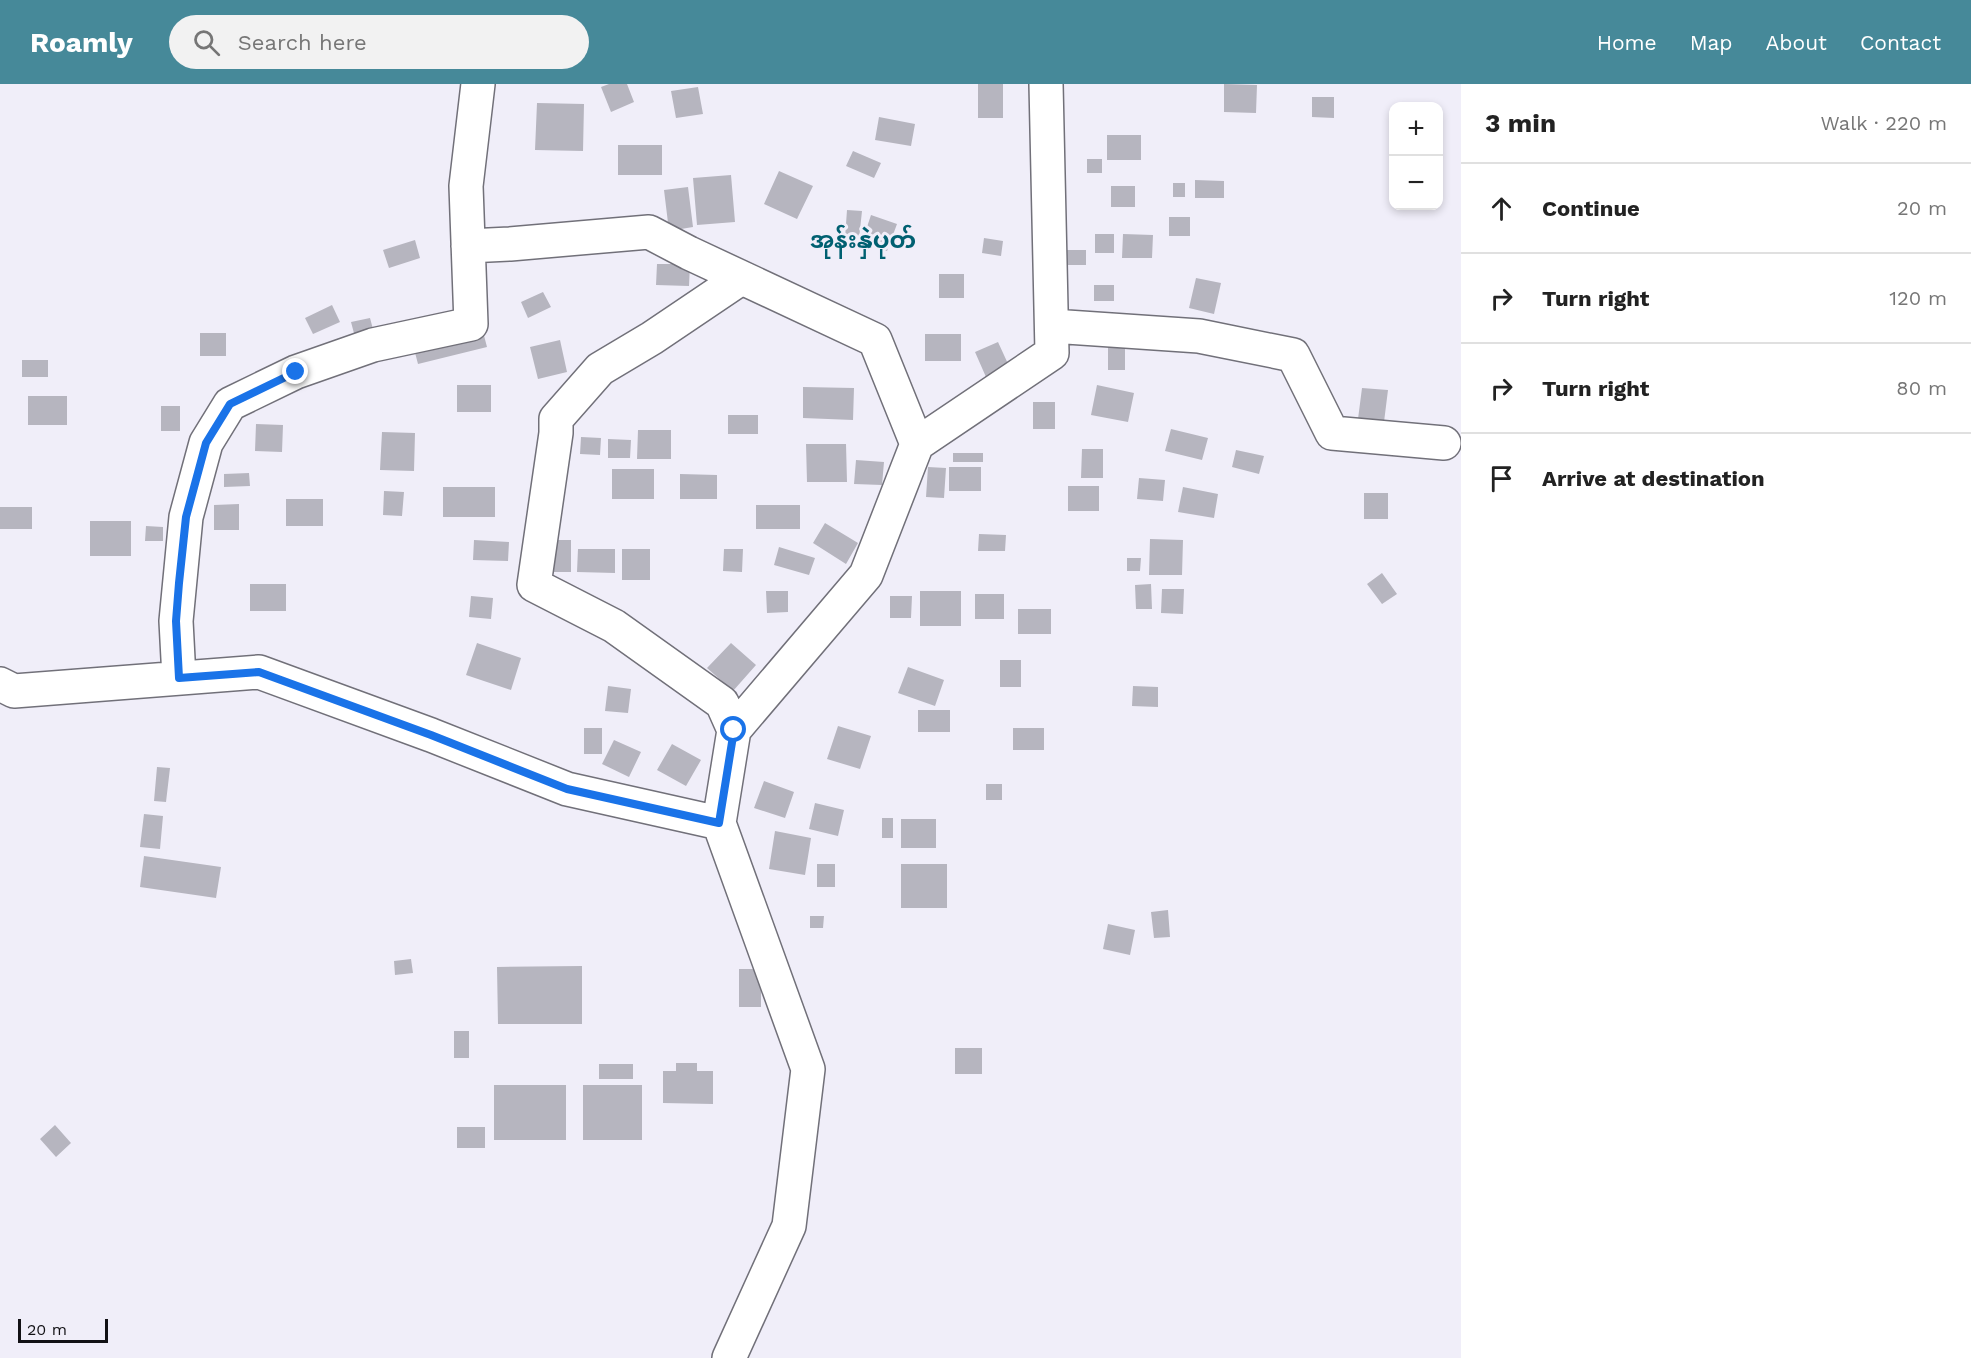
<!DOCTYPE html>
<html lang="en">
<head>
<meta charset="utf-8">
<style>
  body { margin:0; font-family:"Work Sans","Noto Sans Myanmar",sans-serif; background:#f2f2f2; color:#222 }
  .controls { position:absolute; right:18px; top:18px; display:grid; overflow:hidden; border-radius:12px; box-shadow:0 3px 9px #0003 }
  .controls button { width:54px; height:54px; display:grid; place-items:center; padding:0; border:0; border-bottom:2px solid #e0e0e0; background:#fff; color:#222; font:30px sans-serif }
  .scale { position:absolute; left:18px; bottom:15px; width:90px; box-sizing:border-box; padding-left:6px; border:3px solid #121115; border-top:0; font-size:16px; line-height:21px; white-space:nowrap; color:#121115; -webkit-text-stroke:4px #f0eef9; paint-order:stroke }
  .stop { position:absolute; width:18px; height:18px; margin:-14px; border:4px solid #1a73e8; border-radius:50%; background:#fff }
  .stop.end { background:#1a73e8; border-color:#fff; box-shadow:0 2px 6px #0008 }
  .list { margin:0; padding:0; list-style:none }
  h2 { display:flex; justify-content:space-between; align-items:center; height:78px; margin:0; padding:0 24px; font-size:26px }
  h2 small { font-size:20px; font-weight:400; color:#767676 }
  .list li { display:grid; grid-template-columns:39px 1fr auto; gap:18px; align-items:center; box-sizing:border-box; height:90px; padding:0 24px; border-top:2px solid #e0e0e0 }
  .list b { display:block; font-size:22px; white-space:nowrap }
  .list em { font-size:20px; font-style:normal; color:#767676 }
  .icon { flex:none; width:33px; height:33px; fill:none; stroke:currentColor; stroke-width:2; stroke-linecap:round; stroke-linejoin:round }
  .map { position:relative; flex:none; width:1461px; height:1274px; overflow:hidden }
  header { display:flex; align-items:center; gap:36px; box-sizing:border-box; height:84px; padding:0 30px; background:#468999; color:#fff }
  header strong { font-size:28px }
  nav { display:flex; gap:33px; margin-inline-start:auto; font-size:21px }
  .search { width:420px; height:54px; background:#f2f2f2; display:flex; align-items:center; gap:15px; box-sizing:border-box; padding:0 21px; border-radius:33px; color:#767676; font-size:22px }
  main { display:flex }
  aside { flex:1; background:#fff }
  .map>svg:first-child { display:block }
  .building { fill:#b6b5bf }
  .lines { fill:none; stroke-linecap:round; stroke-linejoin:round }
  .street-casing { stroke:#717079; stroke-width:36 }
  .street { stroke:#fff; stroke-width:33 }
  .route { stroke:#1a73e8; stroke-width:8 }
  .labels { text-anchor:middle; stroke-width:6; stroke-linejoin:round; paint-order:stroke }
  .quarter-label { font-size:24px; font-weight:bold; fill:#006071; stroke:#f0eef9 }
</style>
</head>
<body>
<header>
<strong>Roamly</strong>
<div class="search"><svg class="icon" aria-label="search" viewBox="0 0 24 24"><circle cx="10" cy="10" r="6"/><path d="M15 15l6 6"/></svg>Search here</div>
<nav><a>Home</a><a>Map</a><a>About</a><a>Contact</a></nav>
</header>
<main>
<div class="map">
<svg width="1461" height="1274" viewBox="0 0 1461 1274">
  <rect width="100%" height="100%" fill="#f0eef9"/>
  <path class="building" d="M609,0H627L634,18L611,28L601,3Z
    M978,0H1003V34H978Z
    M1224,0L1257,1L1256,29L1224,28Z
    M698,3L703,30L676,34L671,7Z
    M1312,13H1334V34L1312,33Z
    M537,19L584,20L583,67L535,66Z
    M879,33L915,40L911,62L875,56Z
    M1107,51H1141V76H1107Z
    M618,61H662V91H618Z
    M853,67L881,79L874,94L846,82Z
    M1087,75H1102V89H1087Z
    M779,87L813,102L797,135L764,120Z
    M731,91L735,138L697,141L693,94Z
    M1195,96L1224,97V114H1195Z
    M1173,99H1185V113H1173Z
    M1111,102H1135V123H1111Z
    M688,103L693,143L669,147L664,106Z
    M847,126L862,127L859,155L845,154Z
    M871,131L897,140L887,167L862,158Z
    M1169,133H1190V152H1169Z
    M1095,150H1114V169H1095Z
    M1123,150L1153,151L1152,174H1122Z
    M984,154L1003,157L1001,172L982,169Z
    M415,156L420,174L389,184L383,166Z
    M1062,166H1086V181H1062Z
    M657,180H690L689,202L656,201Z
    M939,190H964V214H939Z
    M1196,194L1221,199L1214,230L1189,224Z
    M1094,201H1114V217H1094Z
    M543,208L551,223L528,234L521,218Z
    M332,221L340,238L313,250L305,234Z
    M370,234L374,249L355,253L351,238Z
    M481,240L487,263L418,280L412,257Z
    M200,249H226V272H200Z
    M925,250H961V277H925Z
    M560,256L567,288L538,295L530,263Z
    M998,258L1009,282L986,293L975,268Z
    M1108,261H1125V286H1108Z
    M22,276H48V293H22Z
    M457,301H491V328H457Z
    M1097,301L1134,309L1128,338L1091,331Z
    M803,303L854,304L853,336L803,334Z
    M1362,304L1388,306L1384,338L1358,335Z
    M28,312H67V341H28Z
    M1033,318H1055V345H1033Z
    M161,322H180V347H161Z
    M728,331H758V350H728Z
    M256,340L283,341L282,368L255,367Z
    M1171,345L1208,354L1202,376L1165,367Z
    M638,346H671V375H637Z
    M382,348L415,349L414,387L380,386Z
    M581,353L601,354L600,371L580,370Z
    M608,355L631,356L630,374H608Z
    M806,360H846L847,398H807Z
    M1082,365H1103V394H1081Z
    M1236,366L1264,372L1259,390L1232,383Z
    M953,369H983V378H953Z
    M856,376L884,378L882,401L854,400Z
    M928,383L946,384L944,414L926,413Z
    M949,383H981V407H949Z
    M612,385H654V415H612Z
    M249,389L250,402L224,403V390Z
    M680,390L717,391V415H680Z
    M1139,394L1165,396L1163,417L1137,415Z
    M1068,402H1099V427H1068Z
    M443,403H495V433H443Z
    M1183,403L1218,410L1214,434L1178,428Z
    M384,407L404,408L402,432L383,431Z
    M1364,409H1388V435H1364Z
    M286,415H323V442H286Z
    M239,420V446H214V421Z
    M756,421H800V445H756Z
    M0,423H32V445H0Z
    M90,437H131V472H90Z
    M825,439L858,459L846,480L813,459Z
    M146,442L163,443V457H145Z
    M979,450L1006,451L1005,467H978Z
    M1150,455L1183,456L1182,491H1149Z
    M474,456L509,458L508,477L473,476Z
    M554,456H571V488H554Z
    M779,463L815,474L809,491L774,481Z
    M578,465H615V489L577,488Z
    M622,465H650V496H622Z
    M724,465H743L742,488L723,487Z
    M1127,474H1141L1140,487H1127Z
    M1382,489L1397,510L1382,520L1367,500Z
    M250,500H286V527H250Z
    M1151,500L1152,525H1136L1135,501Z
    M1162,505H1184L1183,530L1161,529Z
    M766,507H788V528L767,529Z
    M920,507H961V542H920Z
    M975,510H1004V535H975Z
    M471,512L493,514L491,535L469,533Z
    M890,512H912L911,534H890Z
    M1018,525H1051V550H1018Z
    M477,559L521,574L511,606L466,591Z
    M731,559L756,581L733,607L707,584Z
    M1000,576H1021V603H1000Z
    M908,583L944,596L935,622L898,609Z
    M608,602L631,605L628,629L605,627Z
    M1133,602L1158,603V623L1132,622Z
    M918,626H950V648H918Z
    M838,642L871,652L860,685L827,675Z
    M584,644H602V670H584Z
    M1013,644H1044V666H1013Z
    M614,656L641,668L629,693L602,680Z
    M672,660L701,676L686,702L657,686Z
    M157,683L170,684L166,718L154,717Z
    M764,697L794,708L785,734L754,724Z
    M986,700H1002V716H986Z
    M815,719L844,726L838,752L809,745Z
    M144,730L163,732L160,765L140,763Z
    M882,734H893V754H882Z
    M901,735H936V764H901Z
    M775,747L811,754L805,791L769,785Z
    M144,772L221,783L216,814L140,803Z
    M817,780H835V803H817Z
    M901,780H947V824H901Z
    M1168,826L1170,853L1154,854L1151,828Z
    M810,832H824L823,844H810Z
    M1108,840L1135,846L1130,871L1103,865Z
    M411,875L413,889L395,891L394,877Z
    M582,882V940H498L497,883Z
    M739,885H761V923H739Z
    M454,947H469V974H454Z
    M955,964H982V990H955Z
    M676,979H697V987H713V1020L663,1019V987H676Z
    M599,980H633V995H599Z
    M494,1001H566V1056H494Z
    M583,1001H642V1056H583Z
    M55,1041L71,1059L56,1073L40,1055Z
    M457,1043H485V1064H457Z"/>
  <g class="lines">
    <g class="street-casing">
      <path id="street" d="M468,162L510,160L649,148L689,169L875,256L917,360
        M1052,242L1199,252L1293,271L1332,349L1444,359
        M179,594L176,537L186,433L206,359L230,320L296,288L373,261L471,240L466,102L478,0
        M0,600L14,607L259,588L431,651L567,705L719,739
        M734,646L722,619L614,542L534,501L556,349V335L600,285L652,254L741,194
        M729,1274L789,1142L808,985L719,739L734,646L866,491L917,360L1052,269L1046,0"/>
    </g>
    <use href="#street" class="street"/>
  </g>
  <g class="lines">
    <path class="route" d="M296,288L230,320L206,359L186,433L179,499L176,537L179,594L259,588L431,651L567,705L719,739L734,646"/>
  </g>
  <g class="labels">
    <g class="quarter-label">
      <text x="863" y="164">အုန်းနှဲပုတ်</text>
    </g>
  </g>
</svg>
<div class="controls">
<button>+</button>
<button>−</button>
</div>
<div class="scale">20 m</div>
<div class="stop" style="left:734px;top:646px"></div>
<div class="stop end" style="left:296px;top:288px"></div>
</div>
<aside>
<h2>3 min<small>Walk · 220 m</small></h2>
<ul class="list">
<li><svg class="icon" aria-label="ahead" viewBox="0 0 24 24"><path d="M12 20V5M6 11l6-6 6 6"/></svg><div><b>Continue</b></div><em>20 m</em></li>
<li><svg class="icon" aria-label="right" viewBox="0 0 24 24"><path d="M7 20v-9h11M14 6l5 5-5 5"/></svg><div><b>Turn right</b></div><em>120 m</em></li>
<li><svg class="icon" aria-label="right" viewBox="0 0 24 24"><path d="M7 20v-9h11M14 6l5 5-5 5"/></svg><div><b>Turn right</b></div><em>80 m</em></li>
<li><svg class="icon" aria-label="arrive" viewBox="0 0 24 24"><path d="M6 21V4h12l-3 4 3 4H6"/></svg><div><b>Arrive at destination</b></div></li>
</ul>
</aside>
</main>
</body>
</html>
